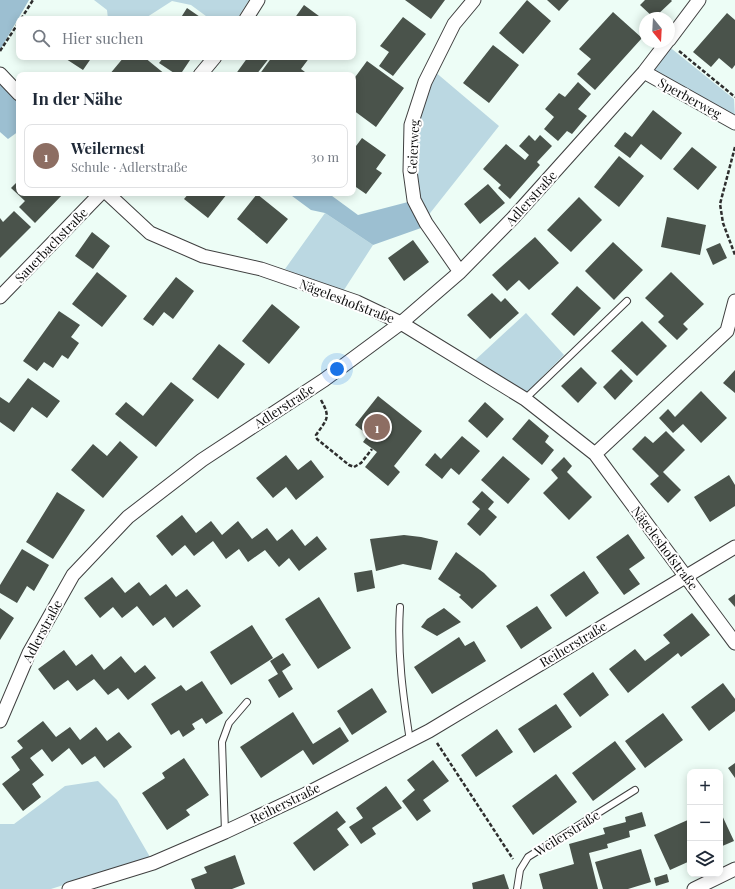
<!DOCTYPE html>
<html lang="de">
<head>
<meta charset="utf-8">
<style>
  body { margin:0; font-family:"Playfair Display",serif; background:#f6f6f7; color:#1f2937 }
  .controls { position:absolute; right:12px; bottom:12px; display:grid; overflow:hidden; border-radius:8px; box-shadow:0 2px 10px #0003 }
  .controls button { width:36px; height:36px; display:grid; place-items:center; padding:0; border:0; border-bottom:1px solid #e0e1e3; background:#fff; color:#1f2937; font:20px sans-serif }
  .compass { position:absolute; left:639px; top:12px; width:36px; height:36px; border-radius:50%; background:#fff; box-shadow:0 2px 10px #0003; rotate:162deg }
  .you { position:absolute; left:337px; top:369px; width:14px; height:14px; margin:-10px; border:3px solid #fff; border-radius:50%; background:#1a73e8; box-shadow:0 0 0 6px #1a73e833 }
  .badge { display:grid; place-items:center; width:26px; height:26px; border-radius:50%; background:#b45309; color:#fff; font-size:13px; font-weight:700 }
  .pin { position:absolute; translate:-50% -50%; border:2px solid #fff; box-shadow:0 1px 4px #0006 }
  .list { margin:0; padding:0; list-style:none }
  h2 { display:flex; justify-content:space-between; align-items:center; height:52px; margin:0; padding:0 16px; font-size:17px }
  h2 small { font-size:13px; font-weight:400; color:#747a83 }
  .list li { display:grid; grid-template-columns:26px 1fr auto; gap:12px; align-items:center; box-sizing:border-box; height:64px; margin:0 8px 8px; padding:0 8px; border:1px solid #e0e1e3; border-radius:8px }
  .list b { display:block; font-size:15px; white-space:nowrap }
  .list p { margin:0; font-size:13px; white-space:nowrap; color:#747a83 }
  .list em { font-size:13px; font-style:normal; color:#747a83 }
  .icon { flex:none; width:22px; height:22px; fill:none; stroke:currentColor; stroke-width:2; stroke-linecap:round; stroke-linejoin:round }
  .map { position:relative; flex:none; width:735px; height:889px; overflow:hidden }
  .search { position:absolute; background:#fff; box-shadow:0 2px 10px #0003; left:16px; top:16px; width:340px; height:44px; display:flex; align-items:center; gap:10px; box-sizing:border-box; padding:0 14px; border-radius:8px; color:#747a83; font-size:15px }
  .panel { position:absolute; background:#fff; box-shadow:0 2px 10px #0003; left:16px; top:72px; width:340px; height:124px; border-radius:8px }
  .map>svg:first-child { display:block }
  .green { fill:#bbd8e2 }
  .forest { fill:#9cbfd1 }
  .building { fill:#4a534b }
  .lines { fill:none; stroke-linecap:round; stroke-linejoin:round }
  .service-casing { stroke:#3f3f3f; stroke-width:8 }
  .minor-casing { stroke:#3f3f3f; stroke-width:15 }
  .path { stroke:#2e2e2e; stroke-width:2.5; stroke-dasharray:4 2; stroke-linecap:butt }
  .service { stroke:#fff; stroke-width:6 }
  .minor { stroke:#fff; stroke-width:13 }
  .labels { text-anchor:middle; stroke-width:4; stroke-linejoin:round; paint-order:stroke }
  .street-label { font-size:13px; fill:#0c0c0c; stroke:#fff }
</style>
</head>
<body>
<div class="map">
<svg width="735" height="889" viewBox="0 0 735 889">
  <rect width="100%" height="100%" fill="#edfdf6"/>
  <path class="green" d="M94,0H249L237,19H210L191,5L172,1L144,19H108L107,10Z
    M667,45L734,99L735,119L648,72Z
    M434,71L499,126L427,217C424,211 419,204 417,198C404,155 421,111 434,71Z
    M325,213L373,245L342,293L285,269Z
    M526,313L564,355L524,395L473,362Z
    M98,781L117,800L150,857L51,889H0V824H14L65,786Z"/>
  <path class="forest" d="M0,0H29L0,50Z
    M0,81L19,100V131L8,139L0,132Z
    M288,193H328L358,215L408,202L421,228L373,245L325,213L311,210Z"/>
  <path class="building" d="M405,0H445L431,19Z
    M527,0L551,21L523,54L499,33Z
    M547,0H569L559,11Z
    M645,0H671L672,1L654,18L640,5Z
    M304,5L323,19H294Z
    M187,8L203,19H180Z
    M613,12L642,38L595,90L577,74L591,59L579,49Z
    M727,13L735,20V65L732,69L719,58L711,67L693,52Z
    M403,17L426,34L393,76L379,66L389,52L380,46Z
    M493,45L519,65L489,103L463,83Z
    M63,57H92L83,70Z
    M124,57H144L166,75H109Z
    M164,57H192L180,75H177L159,63Z
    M248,57H270L256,75H235Z
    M272,57H310L301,69L305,72L303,75H259Z
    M367,61L404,88L376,127L353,110V80Z
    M578,82L591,94L578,109L587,116L572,134L567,131L558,141L544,129L554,117L545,109L559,93L565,97Z
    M653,110L682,133L661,160L641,144L630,158L614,146L625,132L632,137Z
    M529,135L535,141L540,135L552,146L537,162L540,165L510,199L498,188L501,185L483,169L506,144L525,160L529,155L519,146Z
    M362,138L386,155L376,169L382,173L366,194L353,185V150Z
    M692,147L717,167L698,190L673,169Z
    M619,156L644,176L619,207L594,187Z
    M19,180V193H64L35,223L19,207L25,201L11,188Z
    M488,184L505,203L480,224L464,204Z
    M189,193H226L227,194L208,218L184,199Z
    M257,194L288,219L267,244L237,219Z
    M579,197L602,220L571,252L547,230Z
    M14,211L31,227L0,258V218L3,222Z
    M667,217L706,225L700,255L661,247Z
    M92,232L110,246L93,269L75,256Z
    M535,237L559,263L529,290L519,280L507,291L492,275Z
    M413,240L429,262L404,281L388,258Z
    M613,242L643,270L614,300L585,271Z
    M720,243L727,258L713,265L706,249Z
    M97,272L127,296L102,327L72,304Z
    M671,272L704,304L683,324L688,329L677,340L658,322L664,316L645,298Z
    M176,277L194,291L173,319L164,312L153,326L143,319Z
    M577,286L601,308L574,336L551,314Z
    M492,293L501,302L505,298L519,313L490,339L467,315Z
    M272,304L300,327L269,364L242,341Z
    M59,311L80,325L71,337L79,343L68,359L62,355L53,368L44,362L37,371L23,361Z
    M642,321L667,346L637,376L611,351Z
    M219,344L245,364L218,399L192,379Z
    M581,367L597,383L578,403L561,386Z
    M621,369L633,381L615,400L603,387Z
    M735,370V393L723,383Z
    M28,378L60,401L47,418L32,407L14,432L0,422V397L9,403Z
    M171,382L194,400L156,447L115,414L126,402L143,416Z
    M701,391L727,418L701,443L683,424L673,433L659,418L668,409L675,417Z
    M378,396L422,431L394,466L400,472L388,486L365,467L377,452L363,442L368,435L355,425Z
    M485,402L504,419L487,438L468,421Z
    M529,419L549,436L545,442L554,450L542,465L512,439Z
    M666,431L685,450L663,472L681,490L668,503L650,484L659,476L632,449L645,436L653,443Z
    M462,436L480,451L459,475L451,468L442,479L425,465L435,453L441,459Z
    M120,441L138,457L103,498L71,470L93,444L107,456Z
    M286,455L298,470L311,460L324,477L296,500L286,487L273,498L256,478Z
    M503,456L530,479L508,504L481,480Z
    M564,457L572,466L567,472L592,497L569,520L543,493L558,478L551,470Z
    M729,475L735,485V506L710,522L694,497Z
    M482,491L494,502L488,509L497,517L480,536L467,524L480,509L472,502Z
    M57,492L85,510L53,559L26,542Z
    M182,515L196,533L211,521L222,535L238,521L252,539L267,528L277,541L292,529L305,546L317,536L327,549L299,571L289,558L279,567L265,550L248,562L239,549L226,559L213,541L194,556L185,545L172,556L156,536Z
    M628,534L645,558L629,569L640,584L624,595L596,557Z
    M404,535L421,537L438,541L431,570L403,564L376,571L370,539Z
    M22,549L49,565L34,591L27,586L17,603L0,593V585Z
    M456,552L484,573L497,586L472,609L459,597L461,595L438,579Z
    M372,570L375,588L357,592L354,573Z
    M584,571L599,593L566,617L550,595Z
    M112,577L125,593L139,582L150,596L166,584L176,597L187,589L201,606L173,628L165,617L153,626L137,606L122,618L113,607L100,618L84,598Z
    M735,594V607L728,599Z
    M319,597L351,648L318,669L285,619Z
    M537,606L552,628L521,649L506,626Z
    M0,608L14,618L0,640Z
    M444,608L461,622L437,636L421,627L427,619Z
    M692,613L710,635L681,657L678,653L628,693L609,669L635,649L645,661L670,643L663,635Z
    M252,625L273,658L231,685L210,652Z
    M459,637L465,646L474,641L486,661L432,694L414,667Z
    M64,650L76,666L92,654L104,670L121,656L135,673L145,665L156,678L128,700L118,688L108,695L94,679L77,691L68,680L54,690L38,669Z
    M283,653L291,665L282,671L293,689L279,698L268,680L278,674L270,661Z
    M593,672L609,695L580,717L563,694Z
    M202,681L223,713L206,724L202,718L192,724L195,729L183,737L179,730L171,735L151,704L181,685L186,691Z
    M723,683L735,699V711L709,731L691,707Z
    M372,688L387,712L352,735L337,711Z
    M556,704L572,727L534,753L518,729Z
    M293,712L313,744L340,727L349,741L313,765L303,750L261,778L240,747Z
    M663,713L683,740L645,768L625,741Z
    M43,721L56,737L70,727L80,740L96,727L107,741L119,732L132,747L104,768L95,756L82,765L69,748L52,762L42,749L30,758L44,775L32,784L41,797L23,811L2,784L20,770L11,757L23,748L17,741Z
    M497,729L513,752L476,777L461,755Z
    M615,741L636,769L593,801L572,773Z
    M184,758L209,795L186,810L190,815L167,830L142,793L165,778L162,773Z
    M433,760L449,781L423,800L431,811L417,821L402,801L415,790L407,780Z
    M735,763V778L728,768Z
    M556,774L577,802L533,835L512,806Z
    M386,786L402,808L372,828L376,834L361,844L349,827L363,818L356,808Z
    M337,811L346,822L337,829L349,845L314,871L293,843Z
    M720,811L734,841L720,847Z
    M642,812L646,826L629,831L630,837L607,844L608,848L589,853L598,889H543L539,874L574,864L569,844L605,834L603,828L626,822L625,817Z
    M690,819V861L670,870L654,835Z
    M641,849L651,882L628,889H603L595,862Z
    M235,855L245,884L232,889H195L191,879L207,873L204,867Z
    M504,874L509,889H473L472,883Z
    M667,874L669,882L656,886L654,878Z"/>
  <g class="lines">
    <g class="service-casing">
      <path id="service" d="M525,399L627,301
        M400,607C397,652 403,696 410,741
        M225,832L222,742L229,723L247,702
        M517,889L520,870L528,857L635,790"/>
    </g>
    <g class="minor-casing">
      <path id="minor" d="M246,19L258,0
        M669,40L699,0
        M644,72L735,123
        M0,74L19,94
        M200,75L215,57
        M107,193L150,233L203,256L261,269L357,302L401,323L525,399L595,454L735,643
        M460,272L426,223L414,200L410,171L411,125L425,82L454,24L474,0
        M0,297L101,193
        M595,454L727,331L735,301
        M0,721L29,653L73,575L128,517L202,460L324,380L401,323L460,272L513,218L644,72L667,42
        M69,889L153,863L225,832L306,794L429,731L735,547
        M694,889L735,869"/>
    </g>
    <path class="path" d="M21,19L33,0
      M0,51L19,22
      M679,51L735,97
      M735,147L720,204L723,223L735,255
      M321,400C331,418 327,419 316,435L317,439L349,465L354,467L361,463L372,449
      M437,743L513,859"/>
    <use href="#service" class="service"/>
    <use href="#minor" class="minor"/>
  </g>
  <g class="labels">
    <g class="street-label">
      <text transform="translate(690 98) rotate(29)" y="5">Sperberweg</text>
      <text transform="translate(413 147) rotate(-87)" y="5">Geierweg</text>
      <text transform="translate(531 198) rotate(-48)" y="5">Adlerstraße</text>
      <text transform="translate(51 245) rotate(-46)" y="5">Sauerbachstraße</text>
      <text transform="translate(347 301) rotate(21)" y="5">Nägeleshofstraße</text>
      <text transform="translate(284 406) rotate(-33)" y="5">Adlerstraße</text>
      <text transform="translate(665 548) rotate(53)" y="5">Nägeleshofstraße</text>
      <text transform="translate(42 631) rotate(-62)" y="5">Adlerstraße</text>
      <text transform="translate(573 644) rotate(-31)" y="5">Reiherstraße</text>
      <text transform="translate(285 803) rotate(-26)" y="5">Reiherstraße</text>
      <text transform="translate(567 833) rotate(-32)" y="5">Weilerstraße</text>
    </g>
  </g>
</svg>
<div class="controls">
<button>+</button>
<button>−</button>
<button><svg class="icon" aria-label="layers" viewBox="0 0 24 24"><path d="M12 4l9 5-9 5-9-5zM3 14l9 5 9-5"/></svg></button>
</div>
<svg class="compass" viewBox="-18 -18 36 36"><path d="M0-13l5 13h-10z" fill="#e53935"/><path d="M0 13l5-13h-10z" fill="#747a83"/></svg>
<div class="you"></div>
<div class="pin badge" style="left:377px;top:427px;background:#8d6e63">1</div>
<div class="search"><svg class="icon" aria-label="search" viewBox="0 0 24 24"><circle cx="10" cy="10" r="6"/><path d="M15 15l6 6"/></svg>Hier suchen</div>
<section class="panel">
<h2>In der Nähe<small></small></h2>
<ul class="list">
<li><span class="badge" style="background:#8d6e63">1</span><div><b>Weilernest</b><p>Schule · Adlerstraße</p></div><em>30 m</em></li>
</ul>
</section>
</div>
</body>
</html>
